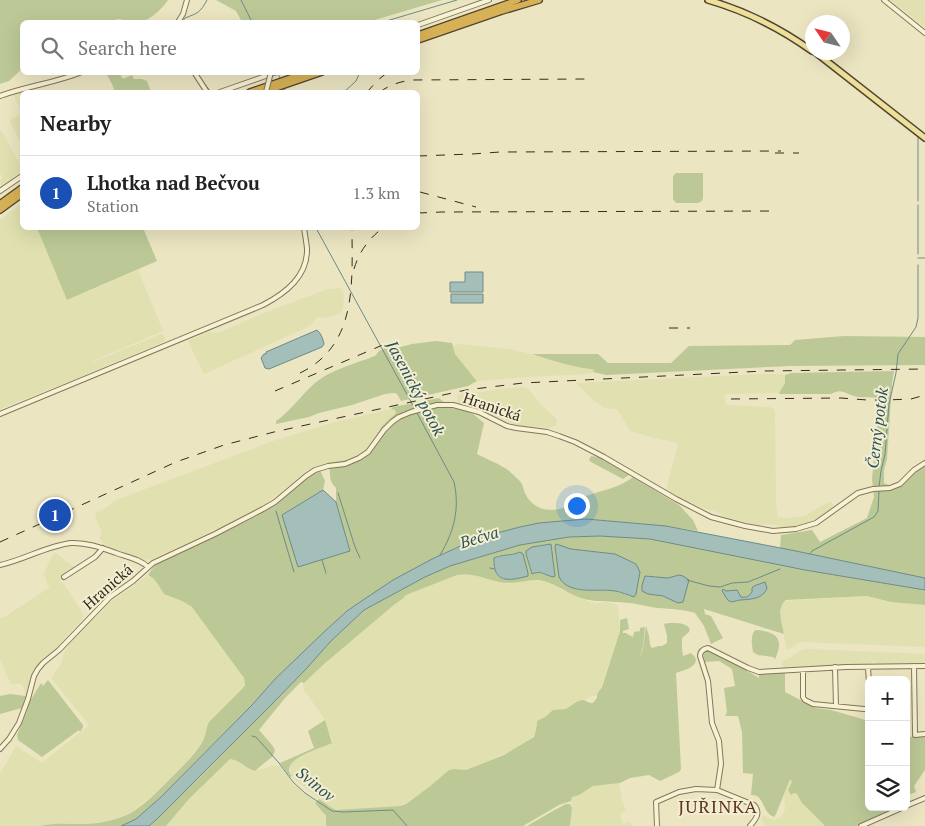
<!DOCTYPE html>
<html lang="en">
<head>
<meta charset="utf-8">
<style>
  body { margin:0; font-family:"PT Serif",serif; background:#f6f6f6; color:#222 }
  .controls { position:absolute; right:15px; bottom:15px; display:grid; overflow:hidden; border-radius:8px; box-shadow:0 5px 20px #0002 }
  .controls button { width:45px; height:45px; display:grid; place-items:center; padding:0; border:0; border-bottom:1px solid #e0e0e0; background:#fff; color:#222; font:25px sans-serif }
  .compass { position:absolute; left:805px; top:15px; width:45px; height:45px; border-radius:50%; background:#fff; box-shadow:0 5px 20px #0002; rotate:305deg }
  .you { position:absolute; left:576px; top:505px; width:18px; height:18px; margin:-12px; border:4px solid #fff; border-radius:50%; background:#1a73e8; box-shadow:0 0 0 8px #1a73e833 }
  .badge { display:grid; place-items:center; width:32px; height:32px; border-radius:50%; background:#111827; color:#fff; font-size:16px; font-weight:700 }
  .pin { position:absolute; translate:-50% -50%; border:2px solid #fff; box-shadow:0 1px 5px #0006 }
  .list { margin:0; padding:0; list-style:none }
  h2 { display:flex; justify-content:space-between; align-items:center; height:65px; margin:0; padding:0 20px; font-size:21px }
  h2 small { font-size:16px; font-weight:400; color:#767676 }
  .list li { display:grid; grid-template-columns:32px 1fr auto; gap:15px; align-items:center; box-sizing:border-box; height:75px; padding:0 20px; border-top:1px solid #e0e0e0 }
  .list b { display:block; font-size:19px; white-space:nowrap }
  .list p { margin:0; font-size:16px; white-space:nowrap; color:#767676 }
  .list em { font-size:16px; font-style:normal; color:#767676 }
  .icon { flex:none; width:28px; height:28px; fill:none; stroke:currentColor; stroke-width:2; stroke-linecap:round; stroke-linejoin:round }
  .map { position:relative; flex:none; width:925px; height:826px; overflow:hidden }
  .search { position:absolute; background:#fff; box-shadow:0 5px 20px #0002; left:20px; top:20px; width:400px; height:55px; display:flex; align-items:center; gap:12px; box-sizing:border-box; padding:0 18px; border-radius:8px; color:#767676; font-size:19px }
  .panel { position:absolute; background:#fff; box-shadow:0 5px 20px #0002; left:20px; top:90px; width:400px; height:140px; border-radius:8px }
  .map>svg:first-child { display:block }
  .farmland { fill:#e1e0b0 }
  .green { fill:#bcc996; fill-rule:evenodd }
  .water { fill:#a4beba; stroke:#6c8c88 }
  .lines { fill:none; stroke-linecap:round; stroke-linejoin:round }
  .stream { stroke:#6c8c88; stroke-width:1 }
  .minor-casing { stroke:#84775a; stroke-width:6 }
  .major-casing { stroke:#52442e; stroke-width:8 }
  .highway-casing { stroke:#52442e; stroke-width:8 }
  .minor { stroke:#f7f2d4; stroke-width:4 }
  .major { stroke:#ede09b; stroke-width:5 }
  .highway { stroke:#d7b156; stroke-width:5.5 }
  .rail { stroke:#352c1e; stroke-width:1; stroke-dasharray:9 9; stroke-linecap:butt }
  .minor-bridge-casing { stroke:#84775a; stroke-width:6; stroke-linecap:butt }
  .minor-bridge { stroke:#f7f2d4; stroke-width:4 }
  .labels { text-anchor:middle; stroke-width:4; stroke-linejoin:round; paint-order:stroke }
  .street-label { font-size:15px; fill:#352c1e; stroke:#f3eed1 }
  .water-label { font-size:16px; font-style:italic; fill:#2d5154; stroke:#f3eed1 }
  .quarter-label { font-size:18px; letter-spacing:1px; fill:#5f361f; stroke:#f3eed1 }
</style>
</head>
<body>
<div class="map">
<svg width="925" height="826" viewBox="0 0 925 826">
  <rect width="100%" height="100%" fill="#ebe5c2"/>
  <path class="farmland" d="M890,0H925V27Z
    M29,90L30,92H22V145L10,122V120L22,113L13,94L18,92Z
    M0,130H1L22,168V171L1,186L0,180L3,178L0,173Z
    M22,203V228H37L68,300L138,270L163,331L93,361L69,302L93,362L161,334L164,336L165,340L161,343L73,380L0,409V220Z
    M338,288L342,289L344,294L343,308L340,313L334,316L323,318L317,317L310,326L204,374L188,341L209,332L217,333L264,313L325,290Z
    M459,344L508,349L532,354L560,363L582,368L594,370L593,372L589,374L526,377L477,381L475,379L455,354L453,346Z
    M764,374H783L785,375V383L779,393L725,394V403L726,405L769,407L773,408L775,411L776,504L778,517L789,518L804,516L827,503L830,502L833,504V507L826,513L809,523L799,526L789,528L771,524L758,525L726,517L714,511L703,508L669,492L667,489V485L678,445V443L654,438L630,431L617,409L604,408L593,400L576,383L697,377Z
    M524,387L528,389L543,407L556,418L557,421L555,426L549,428L516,425L488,413L457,402L458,395L465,393L483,392L498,389Z
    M391,409L395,410L396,413L382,426L371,445L362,453L352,459L318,465L308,470L264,505L219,529L212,530L207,534L172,550L152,559L143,560L109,547L102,542L100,539V537L102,532L96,519L95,514L97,512L107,507L116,500L273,441L331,423Z
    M56,553L75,568L60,577L61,580L60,581L64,584L83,614V617L81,621L67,635L57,648L40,662L34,671L25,695L24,688L21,684H11L0,660V616L1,618H3L58,582L50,587L47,583L44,573L53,554Z
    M465,573L508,584L530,580L544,581L594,604L605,602L616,604L618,608L620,631L600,690L595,696H592L566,709L553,710L545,717L538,720L536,723V730L534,736L511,751L471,768L466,770H449L429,787L405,804L398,807L355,809L336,810L332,808L296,781L292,776L290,767L291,763L296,758L333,742L324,718L304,690L303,685L304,683L324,664L395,604L401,600L406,595L453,576Z
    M147,576L153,578L164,594L182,601L192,607L244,678L245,685L242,689L209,722L206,735L202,743L186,762L156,793L133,811L115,820L96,824L80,825L52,824L40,826H0V774L16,746L42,763L89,725L51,678L62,662L63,655L66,649L72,641L90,621L99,615L109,603Z
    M867,596L891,602L925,605V647L803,642L797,643L790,649H787L786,647L781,616V608L784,601Z
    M805,649L925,654V664H875V661H873L872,664L799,667L788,669L783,667L782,662V661L790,658L801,650Z
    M231,759L239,761L254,772L274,765L280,766L293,784L313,799L322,810L327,820L326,826H166L189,799L222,766Z
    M789,779H791L792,781V784L788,790L797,794L802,803L825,826H766L761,820L763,816L775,820L782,816L785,809V803L783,799Z
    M619,783L622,801L626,810L620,814L622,824L629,821L632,826H570L572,808L571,800L572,797L593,786Z"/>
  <path class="green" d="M0,0H168C162,9 148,23 136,22C124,22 121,16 109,22H22V69L9,81L0,84Z
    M216,0H442L368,22H242L236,11Z
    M106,73H119L123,79L132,75L134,79H142L147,81L151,92H115L112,84Z
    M676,173H703V198L702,201L698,203H676L673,199V176Z
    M37,228H143L157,261L67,300Z
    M844,336L925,337V365L790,366L606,375L593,372L594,370C589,368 584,369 578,367C563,364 547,359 532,354H598L608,363H671L689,346L790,345L795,340Z
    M436,341L452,343L455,354L475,379L477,381L468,386L401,401L397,394L394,393L385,394L352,405L319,413L309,417L276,424V421C291,411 301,395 315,383C330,370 357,363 375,356L379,351L387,347L389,350L412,344Z
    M894,371L892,384L887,459L884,470V483L891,486L899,483L925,466V578L780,548L781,535L812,530L820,542L867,518L874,497L872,479L879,405L878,398C871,397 861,398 854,396C845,393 841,388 831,394H780L779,393L785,383V375L791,373Z
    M439,398L451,408L465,411L473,414L484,423L477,454C487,459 499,464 508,470C512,474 519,479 522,484C523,487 524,492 526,495C532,507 545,512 559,509C569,507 577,499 586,496C603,490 619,488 633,477L679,505L693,520L698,531L666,526L586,519L478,538L453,549L393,580L347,611L275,679L252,705L216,741L161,797L136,819L121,826H40C59,821 79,826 98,823C110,821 123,818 134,811C149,801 161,788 174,775C184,765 194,755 202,743C206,736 206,728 209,722L242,689L245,685L244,678L192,607L182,601L164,594L157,583L153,578L148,575L155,565L260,513L276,502L305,478L315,471L320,470L325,481L323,490L282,515L350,551L336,502V488C327,479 332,474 328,463L352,459L362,453L371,445L382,426L396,413L395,410L391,409L393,407Z
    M591,456C602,456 619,468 629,474V475L623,479L591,462L589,460Z
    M600,536L650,539L805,570L925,590V605L891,602L867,596L786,600C776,608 782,623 784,634L704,609L705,614L711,616L723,638L711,644L704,626L695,613C683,609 671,609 658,608C644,606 630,602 616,602C607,601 598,602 589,600C574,598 562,587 547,582C535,577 522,583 510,583C491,583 475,571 457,575L406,595L401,600L395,604L324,664L304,683L301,682L285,698L259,730L272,745L275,750L273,756L257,769L256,771C247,770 241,760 230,759L189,799L166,826H149L201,776L306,669L330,642L364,610L425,577L450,566L520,545L569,537ZM551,544L555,576L553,577C545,575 540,572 531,573L526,554V551L532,547ZM559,545L571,549L615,554L636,564L634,597L614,591L578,590L567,585L556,558L555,547ZM519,553L528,575C509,581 493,584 494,558L497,556ZM679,575L678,603L663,596L648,594L642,588L644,579L648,576L668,578Z
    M627,618L629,629L623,631V633H627V634L633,637L634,632L640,631V628L645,627L643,646L639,659L643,648L646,626L649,636L650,645L652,648L659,646H662L667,643V636L664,624C670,622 693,622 689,632C688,633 683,637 682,638V648L683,656L691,653L695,657L696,661C693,669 683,670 676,673L681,769L679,772L660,781L649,775L630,778L620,783L593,786L579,795L572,797L571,801L559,805L523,826H326V816L315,803L319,799L332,808L336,810L401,806L406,804L429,787L449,770L454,769L466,770L471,768L504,755L534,737L536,730L537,721L545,717L553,710L566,709L578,701L584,700L590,703H593L597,698V694L602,687L620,631V620Z
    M755,630C776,631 785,638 775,659L773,657L758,655L753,652C752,645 750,636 755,630Z
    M708,650L717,653L759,678V673L785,672V692L816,708L831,710L869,721V807H895V809L876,816V818L856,826H825L802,803L797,794L794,793L791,795L788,790L792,782L790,779L776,814L774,817C761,812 765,794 751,795L753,774L743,773L742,732L738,716H725L727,712L724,688L735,686L732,669L719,661L705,662L703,654L704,652Z
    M48,680L83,725V727L80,732L79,730L42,757L18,740L17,735L27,711V706L41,683L43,686Z
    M10,694L26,696L22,708L0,714V696Z
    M325,720L332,743C322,748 277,760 292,776L290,777L280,763L314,748L308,731Z
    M925,736V770L914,786L916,792L908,795H906V737Z
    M566,804H570L572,808L570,826H527L551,812Z"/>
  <path class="water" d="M465,272H483V292H450V282H465Z
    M451,294H483V303H451Z
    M317,330C321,333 323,339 324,344L322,347L269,369L265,368L261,358L264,354H266V352Z
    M323,490L336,502L350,551L298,567L282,515Z
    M586,519L666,526L791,550L925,578V590L805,570L650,539L600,536L569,537L520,545L450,566L425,577L364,610L330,642L306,669L271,705L157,819L149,826H121L136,819L161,797L252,705L275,679L325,631L347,611L363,600L393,580L432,559L478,538L520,527L539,523Z
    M551,544L555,576L553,577C545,575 540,570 532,574L526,554V551L532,547Z
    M556,544L571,549L615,554L636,564L640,572L636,594L634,597C628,595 621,592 615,591C598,588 569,596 559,577L555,547Z
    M520,552L523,554L528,573V576C509,581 493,584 494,558C502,554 512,556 520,552Z
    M679,575L683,576L689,580L683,602L678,603L663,596L648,594L642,591V585L645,576L668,578Z
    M765,582L767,588C763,599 752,599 741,600C737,600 732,603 729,601C726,599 724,593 722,591L723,589L726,591L737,590L741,597C747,598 749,596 752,592V588L754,586Z"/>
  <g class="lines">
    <path class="stream" d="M241,0L252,22
      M182,22L185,18C198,13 200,13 207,0
      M383,22L457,0
      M278,74L280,78
      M198,75L210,91
      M284,89L286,92
      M344,92L356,81L360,72
      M918,201V137
      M918,205V254
      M316,228L415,409
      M918,258H925
      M417,413L454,482C460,509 454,532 440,555
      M879,487L881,471L885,454L889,404L896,373L898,354L916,327L918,318V265
      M338,493L355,547L360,558
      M276,511L294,572
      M810,554L812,551L874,517L878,511L879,491
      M322,560L326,573
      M490,568L494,569
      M687,580L709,586L720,587L732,583L748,582L780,569
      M252,736L256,737L279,763L293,782L305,793L332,811L343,812L393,810L407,826"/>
    <g class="minor-casing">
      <path id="minor" d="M884,0L925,33
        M178,22L183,14L187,0
        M418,25L489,0
        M194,72L207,92
        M220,92L277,72
        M0,96C27,86 55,83 82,72
        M0,191L22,176
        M0,414L263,305C286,293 308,276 307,248C306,241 305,234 304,228
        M0,565C24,560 46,546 71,543C86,542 102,548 116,553C127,557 140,559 148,567
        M64,577L95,557L103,548
        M914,666L915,735L925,734
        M835,667L836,706
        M868,667L869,683
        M803,670V697L805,700L813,704L864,709H866L869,706
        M0,749L9,739L19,723L28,699L34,676L38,669L43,663L59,650L110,597L133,581L153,563L215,534L263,509L275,502L306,476L315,470L328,466L345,464L359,458L368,452L384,430L392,422L399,417L411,412L437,405H453L479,412L507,426L516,428L547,432L559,436L575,442L604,457L676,499L711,517L745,526L773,531L796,529L816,523L858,493L873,489L890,488L900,484L914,470L925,463
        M906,806L925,798
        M657,826L656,802L679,792L696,789L717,790
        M750,826C756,819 761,813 754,805L717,790L721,764L719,741L712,723L708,681L700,656C700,651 703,649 708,648L748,668L759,672L846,667L925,666
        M861,826L904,807"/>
    </g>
    <g class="major-casing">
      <path id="major" d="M708,0C746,11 780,28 812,51
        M815,52L925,138"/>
    </g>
    <g class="highway-casing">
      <path id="highway" d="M418,35L518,0
        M418,40L502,11L539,0
        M250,92L308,72
        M264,92L322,72
        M0,204L22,188
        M0,210L22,194"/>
    </g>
    <use href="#minor" class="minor"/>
    <use href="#major" class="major"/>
    <use href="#highway" class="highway"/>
    <path class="rail" d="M367,92L378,80L388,72
      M380,92C389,85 399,82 411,80L587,79
      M775,153H799
      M418,156L472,154L500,152L781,151
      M420,192L476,207
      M418,213L442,212L778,211
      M354,269C359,252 369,238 383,228
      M669,328H690
      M300,373C358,345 352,282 352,228
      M275,391L385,344
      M731,399L841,398L867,400H886L911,399L925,395
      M0,542L176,462L224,445L274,432L466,390L523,383L764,371L925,369"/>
    <g class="minor-bridge-casing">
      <path id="minor-bridge" d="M266,92L271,72"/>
    </g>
    <use href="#minor-bridge" class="minor-bridge"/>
  </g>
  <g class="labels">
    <g class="street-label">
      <text transform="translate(492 407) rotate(19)" y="5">Hranická</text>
      <text transform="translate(108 587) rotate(-41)" y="5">Hranická</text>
    </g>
    <g class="water-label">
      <text transform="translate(416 388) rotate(62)" y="6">Jasenický potok</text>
      <text transform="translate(877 428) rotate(-83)" y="6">Černý potok</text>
      <text transform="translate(479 537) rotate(-17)" y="6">Bečva</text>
      <text transform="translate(316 784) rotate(39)" y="6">Svinov</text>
    </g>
    <g class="quarter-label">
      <text x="718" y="813">JUŘINKA</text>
    </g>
  </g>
</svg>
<div class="controls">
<button>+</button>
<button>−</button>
<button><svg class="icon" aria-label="layers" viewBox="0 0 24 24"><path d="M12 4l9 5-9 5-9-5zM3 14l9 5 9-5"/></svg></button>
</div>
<svg class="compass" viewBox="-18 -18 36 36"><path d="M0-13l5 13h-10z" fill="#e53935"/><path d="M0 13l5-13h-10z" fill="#767676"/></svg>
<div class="you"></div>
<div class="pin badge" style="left:55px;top:515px;background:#1a4fb4">1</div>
<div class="search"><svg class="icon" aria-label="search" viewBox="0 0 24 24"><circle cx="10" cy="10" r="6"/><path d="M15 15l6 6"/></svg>Search here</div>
<section class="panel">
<h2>Nearby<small></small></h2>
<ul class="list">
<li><span class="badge" style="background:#1a4fb4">1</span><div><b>Lhotka nad Bečvou</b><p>Station</p></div><em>1.3 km</em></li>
</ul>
</section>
</div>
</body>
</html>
